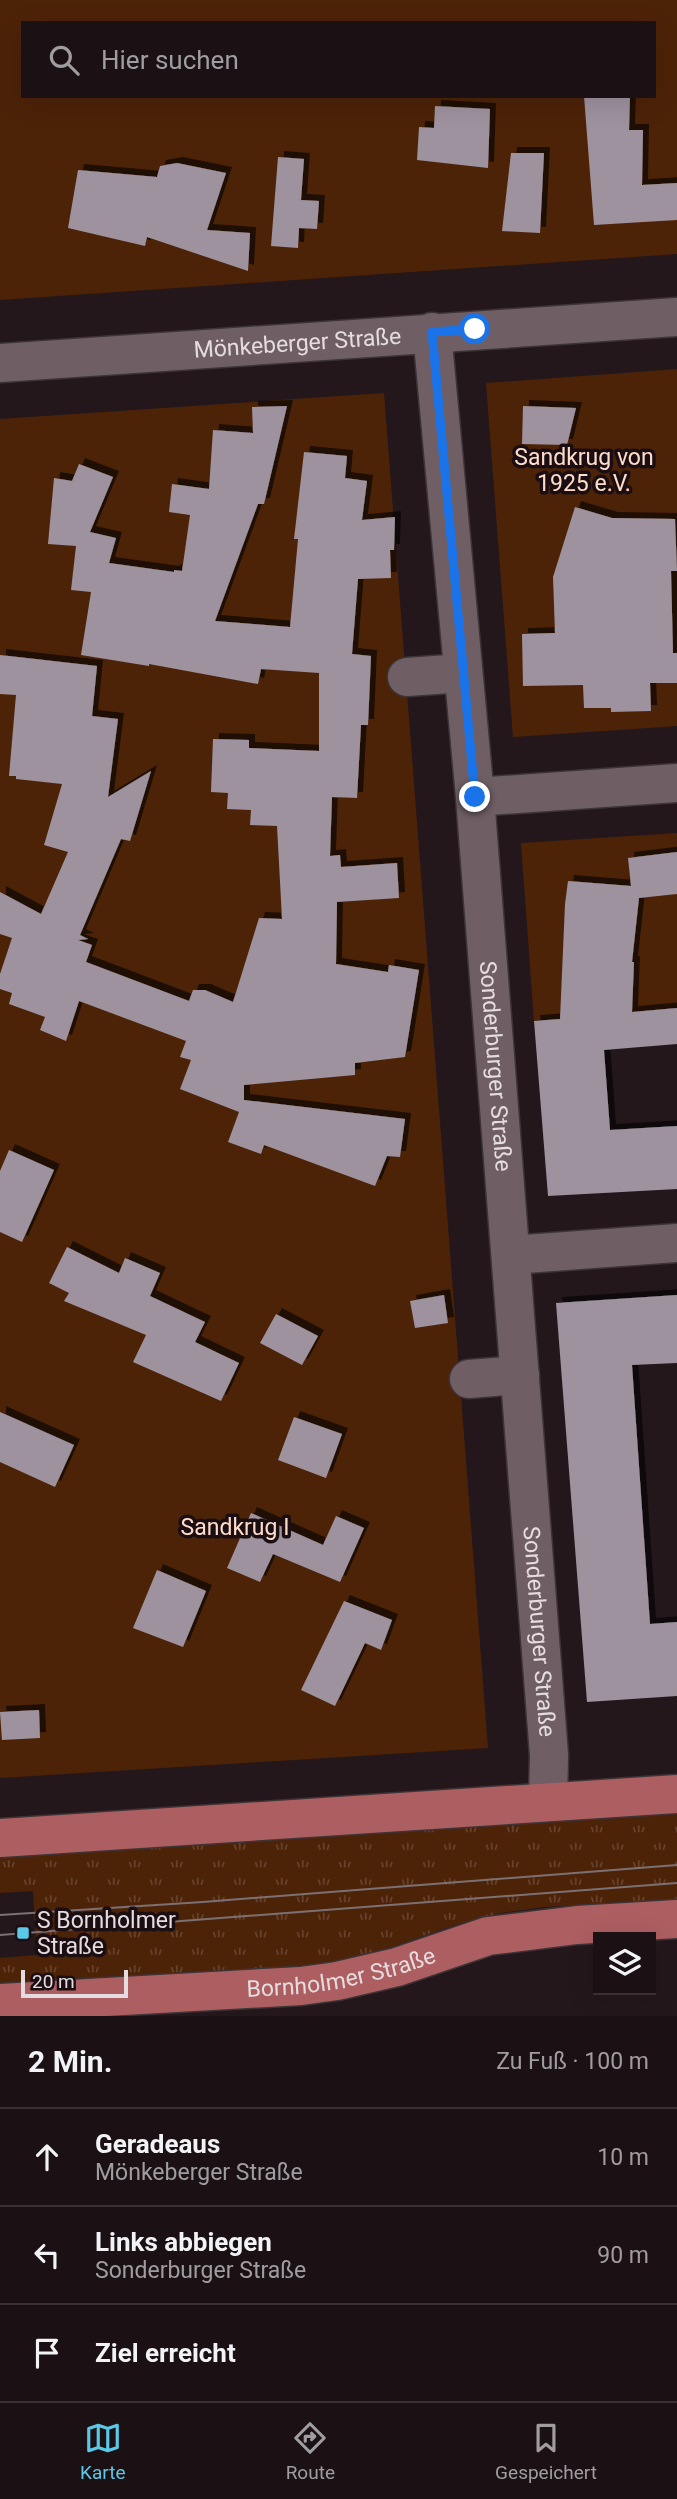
<!DOCTYPE html>
<html lang="de">
<head>
<meta charset="utf-8">
<style>
  body { margin:0; font-family:Roboto,sans-serif; background:#241a1e; color:#f1f3f6 }
  .controls { position:absolute; right:21px; bottom:21px; display:grid; overflow:hidden; border-radius:0px; box-shadow:0 7px 28px #0002 }
  .controls button { width:63px; height:63px; display:grid; place-items:center; padding:0; border:0; border-bottom:2px solid #393134; background:#1b1115; color:#f1f3f6; font:35px sans-serif }
  .scale { position:absolute; left:21px; bottom:18px; width:107px; box-sizing:border-box; padding-left:7px; border:4px solid #e5dcdf; border-top:0; font-size:19px; line-height:24px; white-space:nowrap; color:#e5dcdf; -webkit-text-stroke:5px #1a0e13; paint-order:stroke }
  .stop { position:absolute; width:21px; height:21px; margin:-16px; border:5px solid #1a73e8; border-radius:50%; background:#fff }
  .stop.end { background:#1a73e8; border-color:#fff; box-shadow:0 2px 7px #0008 }
  .list { margin:0; padding:0; list-style:none }
  h2 { display:flex; justify-content:space-between; align-items:center; height:91px; margin:0; padding:0 28px; font-size:30px }
  h2 small { font-size:23px; font-weight:400; color:#a09da0 }
  .list li { display:grid; grid-template-columns:46px 1fr auto; gap:21px; align-items:center; box-sizing:border-box; height:98px; padding:0 28px; border-top:2px solid #393134 }
  .list b { display:block; font-size:26px; white-space:nowrap }
  .list p { margin:0; font-size:23px; white-space:nowrap; color:#a09da0 }
  .list em { font-size:23px; font-style:normal; color:#a09da0 }
  .icon { flex:none; width:38px; height:38px; fill:none; stroke:currentColor; stroke-width:2; stroke-linecap:round; stroke-linejoin:round }
  .map { position:relative; flex:none; width:677px; height:2016px; overflow:hidden }
  .search { position:absolute; background:#1b1115; box-shadow:0 7px 28px #0002; left:21px; right:21px; top:21px; height:77px; display:flex; align-items:center; gap:18px; box-sizing:border-box; padding:0 24px; border-radius:0px; color:#a09da0; font-size:26px }
  .sheet { height:385px; background:#1b1115 }
  nav { display:flex; justify-content:space-around; align-items:center; box-sizing:border-box; height:98px; border-top:2px solid #393134; background:#1b1115; font-size:19px; color:#a09da0 }
  nav a { display:grid; justify-items:center; gap:4px }
  nav .on { color:#5ac8e6 }
  .map>svg:first-child { display:block }
  .grass { fill:url(#grass-tufts) }
  .green { fill:#4d2308; fill-rule:evenodd }
  .building { fill:#9e929e; filter:url(#shadow) }
  .lines { fill:none; stroke-linecap:round; stroke-linejoin:round }
  .minor-casing { stroke:#3d3437; stroke-width:41 }
  .major-casing { stroke:#3d3437; stroke-width:41 }
  .minor { stroke:#6f5f65; stroke-width:38 }
  .major { stroke:#ad5e61; stroke-width:38 }
  .tram { stroke:#7b7074; stroke-width:2 }
  .route { stroke:#1a73e8; stroke-width:9 }
  .poi-dot { fill:#5ac8e6; stroke:#1a0e13; stroke-width:2.5 }
  .labels { text-anchor:middle; stroke-width:7; stroke-linejoin:round; paint-order:stroke }
  .street-label { font-size:23px; fill:#e5dcdf; stroke:#1a0e13 }
  .park-label { font-size:23px; fill:#ffdcca; stroke:#1a0e13 }
  .poi-label { font-size:23px; fill:#e5dcdf; stroke:#1a0e13; text-anchor:start }
</style>
</head>
<body>
<div class="map">
<svg width="677" height="2016" viewBox="0 0 677 2016">
  <defs>
    <pattern id="grass-tufts" width="24" height="20" patternUnits="userSpaceOnUse" patternTransform="scale(1.75)"><rect width="24" height="20" fill="#4d2308"/><path d="M3 7l-1-3M5 7V3M7 7l1-3M15 17l-1-3M17 17v-4M19 17l1-3" fill="none" stroke="#66422c"/></pattern>
    <filter id="shadow"><feDropShadow dx="6" dy="-6" stdDeviation="0" flood-color="#0009"/></filter>
  </defs>
  <rect width="100%" height="100%" fill="#24171c"/>
  <path class="grass" d="M677,1812V1899L544,1907L500,1913L452,1926L380,1951L324,1965L0,1986V1958L37,1955L33,1891L0,1893V1856Z"/>
  <path class="green" d="M0,0H677V254L0,300ZM23,23H654V96H23Z
    M677,369V726L513,737L486,383Z
    M384,393L488,1748L0,1778V419Z
    M677,833V1008L534,1021L521,843Z"/>
  <path class="building" d="M584,96H630L629,130H643L642,185L677,183V220L594,225Z
    M435,106L490,109L488,168L417,160L419,127L434,128Z
    M511,153H544L540,233L502,231Z
    M278,157L304,159L301,200L319,201L317,229L299,228L298,248L271,246Z
    M177,163L226,173L207,230L250,233L248,271L147,237L145,246L68,228L78,170L157,177L160,166Z
    M287,406L264,504H258L215,621L290,627L298,539H294L304,452L347,456L345,478L367,481L362,520L395,517L394,550H390L391,578L358,579L352,654L371,656L368,725H361L357,798L332,797L330,856L340,855L341,867L397,863L399,898L337,902L336,964L388,972L389,965L419,970L405,1057L355,1063V1075L244,1085V1100L405,1119L400,1157L387,1156L375,1186L264,1145L261,1154L228,1142L239,1112L180,1089L191,1060L180,1057L186,1041L79,1001L66,1041L40,1030L45,1017L9,1004L12,993L0,989V974L12,938L0,934V892L41,914L68,852L44,845L62,784L16,779V776H9L16,695L0,694V655L97,666L92,716L118,719L108,797L151,771L130,841L121,839L80,935L88,939L78,940L92,945L86,962L189,1001L193,990H205L233,1002L259,918L282,919L277,826L250,825L251,810L227,809L228,793L211,792L213,739L249,740V748L319,751V673L261,669L258,684L149,664V666L81,655L91,592L71,590L76,546L48,544L54,478L72,481L79,464L113,477L90,532L116,538L109,563L174,572V570L182,571L190,515L169,512L172,484L209,489L213,430L253,433L252,407Z
    M523,406L576,408L567,445L522,444Z
    M575,507L612,518L675,519L677,571H671L673,653H677V683H650L651,711L611,712V708H584L583,685L523,686L522,634L555,633L553,577Z
    M677,852V894L639,898L632,962H634L632,1012L677,1008V1044L604,1050L610,1130L677,1126V1189L548,1196L534,1021L560,1019L565,904L568,881L631,886L628,858Z
    M9,1150L54,1170L22,1242L0,1232V1171Z
    M67,1247L119,1273L125,1258L160,1273L150,1296L205,1322L195,1342L239,1363L221,1401L133,1362L146,1335L64,1301L69,1293L49,1283Z
    M444,1295L448,1323L415,1328L410,1301Z
    M677,1295V1363L632,1365L650,1624L677,1622V1696L587,1702L556,1303Z
    M276,1314L318,1336L302,1365L260,1343Z
    M0,1412L74,1445L55,1487L0,1462Z
    M294,1417L342,1434L326,1478L278,1460Z
    M251,1513L323,1545L336,1516L364,1528L340,1582L273,1554L260,1582L227,1568Z
    M157,1570L206,1591L183,1647L133,1628Z
    M344,1601L392,1620L381,1650L365,1643L335,1706L301,1690Z
    M39,1710L40,1738L2,1740L0,1712Z"/>
  <g class="lines">
    <g class="minor-casing">
      <g id="minor">
        <path id="s1" d="M432,332L475,797L549,1755L548,1802"/>
        <path id="s2" d="M0,363L677,317"/>
        <path d="M407,677L463,673"/>
        <path d="M475,797L677,783"/>
        <path d="M511,1255L677,1243"/>
        <path d="M469,1379L520,1375"/>
      </g>
    </g>
    <g class="major-casing">
      <g id="major">
        <path d="M0,1838L677,1794"/>
        <path id="s3" d="M0,2003L301,1986L337,1981L397,1967L488,1936L577,1925L677,1919"/>
      </g>
    </g>
    <use href="#minor" class="minor"/>
    <use href="#major" class="major"/>
    <path class="tram" d="M0,1915L203,1902L677,1865
      M0,1935L677,1883"/>
  </g>
  <g class="lines">
    <path class="route" d="M475,797L432,332L475,329"/>
  </g>
  <rect class="poi-dot" x="16" y="1926" width="14" height="14" rx="3.5"/>
  <g class="labels">
    <g class="street-label">
      <text dy="8" stroke="none"><textPath href="#s2" startOffset="298">Mönkeberger Straße</textPath></text>
      <text dy="8" stroke="none"><textPath href="#s1" startOffset="737">Sonderburger Straße</textPath></text>
      <text dy="8" stroke="none"><textPath href="#s1" startOffset="1304">Sonderburger Straße</textPath></text>
      <text dy="8" stroke="none"><textPath href="#s3" startOffset="343">Bornholmer Straße</textPath></text>
    </g>
    <g class="park-label">
      <text x="584" y="465">Sandkrug von<tspan x="584" dy="26">1925 e.V.</tspan></text>
      <text x="235" y="1535">Sandkrug I</text>
    </g>
    <g class="poi-label">
      <text x="37" y="1928">S Bornholmer<tspan x="37" dy="26">Straße</tspan></text>
    </g>
  </g>
</svg>
<div class="controls">
<button><svg class="icon" aria-label="layers" viewBox="0 0 24 24"><path d="M12 4l9 5-9 5-9-5zM3 14l9 5 9-5"/></svg></button>
</div>
<div class="scale">20 m</div>
<div class="stop" style="left:475px;top:329px"></div>
<div class="stop end" style="left:475px;top:797px"></div>
<div class="search"><svg class="icon" aria-label="search" viewBox="0 0 24 24"><circle cx="10" cy="10" r="6"/><path d="M15 15l6 6"/></svg>Hier suchen</div>
</div>
<section class="sheet">
<h2>2 Min.<small>Zu Fuß · 100 m</small></h2>
<ul class="list">
<li><svg class="icon" aria-label="ahead" viewBox="0 0 24 24"><path d="M12 20V5M6 11l6-6 6 6"/></svg><div><b>Geradeaus</b><p>Mönkeberger Straße</p></div><em>10 m</em></li>
<li><svg class="icon" aria-label="left" viewBox="0 0 24 24"><path d="M17 20v-9H6M10 6l-5 5 5 5"/></svg><div><b>Links abbiegen</b><p>Sonderburger Straße</p></div><em>90 m</em></li>
<li><svg class="icon" aria-label="arrive" viewBox="0 0 24 24"><path d="M6 21V4h12l-3 4 3 4H6"/></svg><div><b>Ziel erreicht</b></div></li>
</ul>
</section>
<nav>
<a class="on"><svg class="icon" aria-label="map" viewBox="0 0 24 24"><path d="M3 6l6-2 6 2 6-2v14l-6 2-6-2-6 2zM9 4v14M15 6v14"/></svg>Karte</a>
<a><svg class="icon" aria-label="directions" viewBox="0 0 24 24"><path d="M12 3l9 9-9 9-9-9zM9 14v-3h6M13 9l2 2-2 2"/></svg>Route</a>
<a><svg class="icon" aria-label="saved" viewBox="0 0 24 24"><path d="M7 4h10v16l-5-4-5 4z"/></svg>Gespeichert</a>
</nav>
</body>
</html>
